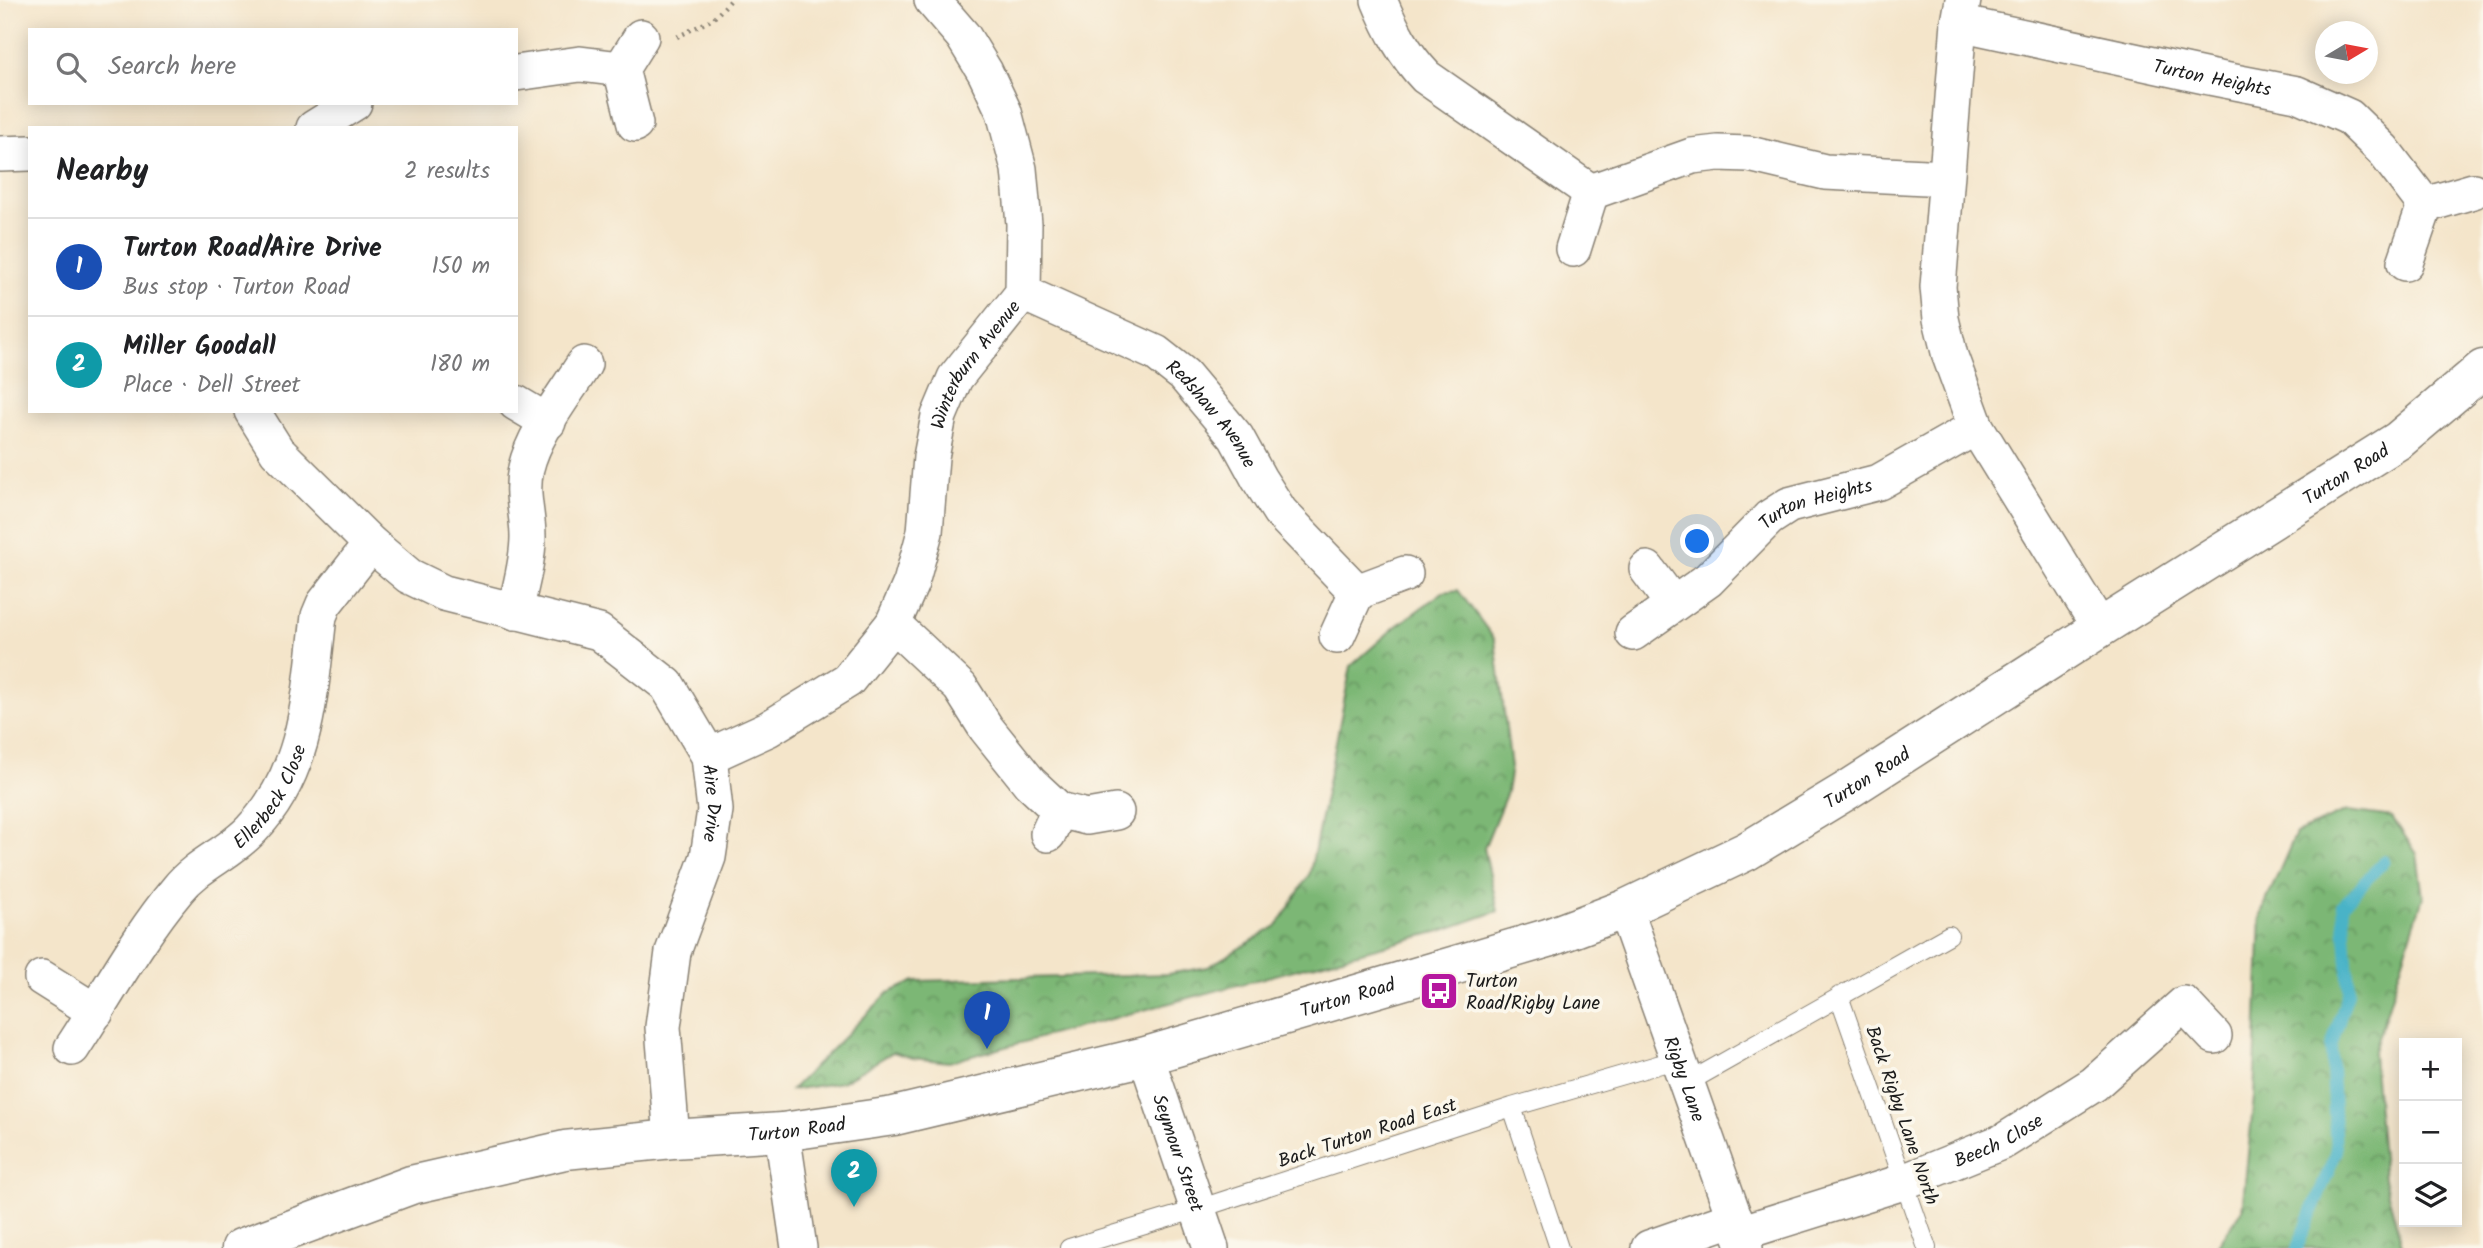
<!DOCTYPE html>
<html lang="en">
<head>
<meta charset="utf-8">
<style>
  body { margin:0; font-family:Kalam,sans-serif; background:#f2f2f2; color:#202124 }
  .controls { position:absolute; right:21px; bottom:21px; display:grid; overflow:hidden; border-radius:0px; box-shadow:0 4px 18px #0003 }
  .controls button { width:63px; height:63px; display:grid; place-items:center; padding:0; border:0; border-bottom:2px solid #e0e0e0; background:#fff; color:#202124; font:35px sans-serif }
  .compass { position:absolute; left:2315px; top:21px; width:63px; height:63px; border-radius:50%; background:#fff; box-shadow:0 4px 18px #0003; rotate:80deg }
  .you { position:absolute; left:1698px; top:542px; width:24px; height:24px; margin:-18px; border:5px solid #fff; border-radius:50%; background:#1a73e8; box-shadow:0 0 0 10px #1a73e833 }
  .badge { display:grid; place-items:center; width:46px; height:46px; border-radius:50%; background:#b5179e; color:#fff; font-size:23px; font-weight:700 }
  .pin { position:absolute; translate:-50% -58px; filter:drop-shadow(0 2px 4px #0008) }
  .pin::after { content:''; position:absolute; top:37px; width:24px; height:21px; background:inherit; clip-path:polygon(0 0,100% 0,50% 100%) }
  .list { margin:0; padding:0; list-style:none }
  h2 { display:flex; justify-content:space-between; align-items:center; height:91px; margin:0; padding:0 28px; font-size:30px }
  h2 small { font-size:23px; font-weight:400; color:#757577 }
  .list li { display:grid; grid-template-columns:46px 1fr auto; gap:21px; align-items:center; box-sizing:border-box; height:98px; padding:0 28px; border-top:2px solid #e0e0e0 }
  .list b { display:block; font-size:26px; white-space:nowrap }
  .list p { margin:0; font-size:23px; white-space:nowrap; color:#757577 }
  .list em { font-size:23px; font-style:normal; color:#757577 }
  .icon { flex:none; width:38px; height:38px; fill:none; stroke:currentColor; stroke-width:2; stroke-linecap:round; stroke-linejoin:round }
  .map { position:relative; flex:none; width:2483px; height:1248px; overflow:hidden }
  .search { position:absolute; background:#fff; box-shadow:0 4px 18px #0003; left:28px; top:28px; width:490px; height:77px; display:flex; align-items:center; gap:18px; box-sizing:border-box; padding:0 24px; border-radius:0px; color:#757577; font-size:26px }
  .panel { position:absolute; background:#fff; box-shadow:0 4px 18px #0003; left:28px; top:126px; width:490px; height:287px; border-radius:0px }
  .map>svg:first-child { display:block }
  .forest { fill:url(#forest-crowns); stroke:#4c6a48; stroke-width:2 }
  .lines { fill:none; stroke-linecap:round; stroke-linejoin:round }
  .stream { stroke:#49b3c7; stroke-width:12 }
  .lane-casing { stroke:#888073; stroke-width:20 }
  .street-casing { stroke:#888073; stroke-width:38 }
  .secondary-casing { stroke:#888073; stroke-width:41 }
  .path { stroke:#888073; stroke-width:4.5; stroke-dasharray:2 5; stroke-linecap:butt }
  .lane { stroke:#fff; stroke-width:18 }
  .street { stroke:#fff; stroke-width:35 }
  .secondary { stroke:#fff; stroke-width:38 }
  .labels { text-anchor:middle; stroke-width:7; stroke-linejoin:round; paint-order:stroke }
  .street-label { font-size:19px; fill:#1c1c1c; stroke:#fbf7ec }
  .poi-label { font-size:19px; fill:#1c1c1c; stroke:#fbf7ec; text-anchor:start }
</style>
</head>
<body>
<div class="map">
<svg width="2483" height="1248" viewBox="0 0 2483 1248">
  <defs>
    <pattern id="forest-crowns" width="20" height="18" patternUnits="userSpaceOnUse" patternTransform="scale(1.75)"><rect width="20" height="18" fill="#7cb775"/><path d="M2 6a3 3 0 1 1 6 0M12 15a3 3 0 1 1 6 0" fill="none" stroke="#65945f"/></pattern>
  </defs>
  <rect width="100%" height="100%" fill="#fbf7ec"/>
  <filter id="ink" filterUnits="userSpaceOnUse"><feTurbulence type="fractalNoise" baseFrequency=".0143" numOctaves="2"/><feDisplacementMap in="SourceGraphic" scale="14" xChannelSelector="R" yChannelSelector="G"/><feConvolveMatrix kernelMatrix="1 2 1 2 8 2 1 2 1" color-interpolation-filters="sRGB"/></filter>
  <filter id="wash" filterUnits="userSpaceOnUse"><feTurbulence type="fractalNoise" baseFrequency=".00686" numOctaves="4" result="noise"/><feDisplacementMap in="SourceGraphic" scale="28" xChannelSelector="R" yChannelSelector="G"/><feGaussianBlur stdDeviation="1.57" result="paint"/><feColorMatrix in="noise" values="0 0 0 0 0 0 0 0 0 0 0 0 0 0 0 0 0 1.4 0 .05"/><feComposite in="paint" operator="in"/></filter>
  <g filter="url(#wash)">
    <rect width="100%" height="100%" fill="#f4e5ca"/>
    <path class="forest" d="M1458,590L1495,640L1511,767L1507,792L1484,848L1498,911L1444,930L949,1062L912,1058L893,1052L842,1082L791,1090L888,993L915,981L1167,974L1208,967L1278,925L1310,873L1351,666L1395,627L1443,592Z
      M2347,811L2392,817L2417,854L2423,897L2373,1054L2384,1179L2403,1248H2216L2242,1210L2254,1097L2261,913L2296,833Z"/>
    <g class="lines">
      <path class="stream" d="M2297,1248L2336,1153L2331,1047L2349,990L2343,905L2384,861"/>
    </g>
  </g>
  <g filter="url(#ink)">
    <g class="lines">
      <g class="lane-casing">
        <path id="lane" d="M1839,996L1927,1248
          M1687,1083L1949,935
          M1512,1107L1559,1248
          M1069,1248L1198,1209L1512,1107L1678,1059"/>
      </g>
      <g class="street-casing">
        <g id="street">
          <path d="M1379,0C1391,29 1404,54 1426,77L1591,192L1692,156L1718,153L1749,154L1825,172L1946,178"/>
          <path d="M1963,0L1959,23L1938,287L1941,319L1950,356L1976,427L2100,628"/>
          <path id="s1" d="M1959,23L2209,77L2297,94L2349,117L2383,150L2425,205"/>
          <path d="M516,73L580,64L621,69"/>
          <path d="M635,124L621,69L641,37"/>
          <path d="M314,128L354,103"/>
          <path d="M0,154L30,153"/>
          <path d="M1573,249L1591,192"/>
          <path d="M2405,263L2425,205L2473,191"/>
          <path id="s2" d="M1023,293L1156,353L1184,375L1236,437L1259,479L1280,512L1357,592"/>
          <path d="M516,403L548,422"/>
          <path id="s3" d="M252,411L277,451L371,544L409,576L444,593L599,632L667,685L709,756L715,810L708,857L673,952L663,1027L672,1139"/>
          <path d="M1647,569L1673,604"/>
          <path d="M515,612C520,587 528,562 528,537C528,512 520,495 526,468C534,433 565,395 584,364"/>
          <path d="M893,624L960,687L986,728L1030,783L1059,810"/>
          <path id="s4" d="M1633,633L1708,580L1769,518L1789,505L1879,482L1976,427"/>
          <path d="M1337,636L1357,592L1405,574"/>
          <path id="s5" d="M709,756L768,729L848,680L893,624L911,583L925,532L931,457L939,416L955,378L1023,293L1024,224L1019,169L1004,112L985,72L963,36L932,0"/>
          <path d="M1048,834L1059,810L1087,817L1116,812"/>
          <path id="s6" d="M1625,909L1745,1248"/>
          <path d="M42,978L96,1012"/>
          <path id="s7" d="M72,1048C107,995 137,938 178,889C198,864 230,853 252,829C308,771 310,692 319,616L324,604L371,544"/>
          <path id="s8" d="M1146,1056L1211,1248"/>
          <path d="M782,1132L799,1248"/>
          <path id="s9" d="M1740,1233L1903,1182L2004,1141L2094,1084L2184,1004L2214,1036"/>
          <path d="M1649,1248L1735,1218"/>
        </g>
      </g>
      <g class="secondary-casing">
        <g id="secondary">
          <path id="s10" d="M241,1248L411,1185L565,1150L672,1139L782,1132L894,1116L1146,1056L1548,938L1625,909L1747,851L1846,791L2100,628L2399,440L2483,369"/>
        </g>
      </g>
      <path class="path" d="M677,37L713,19L731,0"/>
      <use href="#lane" class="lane"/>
      <use href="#street" class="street"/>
      <use href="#secondary" class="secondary"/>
    </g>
  </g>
  <defs>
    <g id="bus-square" transform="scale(2.0125)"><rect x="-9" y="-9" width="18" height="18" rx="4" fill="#b5179e" stroke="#fbf7ec"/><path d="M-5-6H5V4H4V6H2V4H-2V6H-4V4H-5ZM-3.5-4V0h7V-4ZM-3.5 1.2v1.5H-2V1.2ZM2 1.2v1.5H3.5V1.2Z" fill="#fff"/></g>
  </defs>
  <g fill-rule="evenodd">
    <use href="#bus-square" x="1439" y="991"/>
  </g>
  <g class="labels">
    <g class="street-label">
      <text dy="7" stroke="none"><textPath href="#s1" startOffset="259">Turton Heights</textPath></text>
      <text dy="7" stroke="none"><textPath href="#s5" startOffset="508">Winterburn Avenue</textPath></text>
      <text dy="7" stroke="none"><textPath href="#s2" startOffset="229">Redshaw Avenue</textPath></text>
      <text dy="7" stroke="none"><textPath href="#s10" startOffset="2273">Turton Road</textPath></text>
      <text dy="7" stroke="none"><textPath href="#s4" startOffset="228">Turton Heights</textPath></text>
      <text dy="7" stroke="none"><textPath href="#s10" startOffset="1706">Turton Road</textPath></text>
      <text dy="7" stroke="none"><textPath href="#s7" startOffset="324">Ellerbeck Close</textPath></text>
      <text dy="7" stroke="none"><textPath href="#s3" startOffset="644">Aire Drive</textPath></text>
      <text dy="7" stroke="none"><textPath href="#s10" startOffset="1139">Turton Road</textPath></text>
      <text dy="7" stroke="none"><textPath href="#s6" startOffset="180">Rigby Lane</textPath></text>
      <text transform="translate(1903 1115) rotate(71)" y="7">Back Rigby Lane North</text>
      <text dy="7" stroke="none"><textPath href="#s10" startOffset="572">Turton Road</textPath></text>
      <text transform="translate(1367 1132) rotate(-18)" y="7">Back Turton Road East</text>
      <text dy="7" stroke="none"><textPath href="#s9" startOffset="275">Beech Close</textPath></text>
      <text dy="7" stroke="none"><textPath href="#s8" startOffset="102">Seymour Street</textPath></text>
    </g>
    <g class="poi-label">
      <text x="1466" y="987">Turton<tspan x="1466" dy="22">Road/Rigby Lane</tspan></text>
    </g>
  </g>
</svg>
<div class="controls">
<button>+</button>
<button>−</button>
<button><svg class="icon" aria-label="layers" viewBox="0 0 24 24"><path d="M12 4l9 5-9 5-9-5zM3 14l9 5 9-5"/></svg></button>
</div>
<svg class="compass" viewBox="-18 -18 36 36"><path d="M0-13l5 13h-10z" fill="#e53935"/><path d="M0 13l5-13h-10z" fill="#757577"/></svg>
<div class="you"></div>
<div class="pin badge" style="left:987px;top:1049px;background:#1a4fb4">1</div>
<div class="pin badge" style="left:854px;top:1207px;background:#0f9aa8">2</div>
<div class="search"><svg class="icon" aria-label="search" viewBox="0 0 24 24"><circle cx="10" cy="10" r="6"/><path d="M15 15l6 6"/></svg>Search here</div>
<section class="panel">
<h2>Nearby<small>2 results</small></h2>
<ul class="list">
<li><span class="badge" style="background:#1a4fb4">1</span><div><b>Turton Road/Aire Drive</b><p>Bus stop · Turton Road</p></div><em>150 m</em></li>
<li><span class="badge" style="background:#0f9aa8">2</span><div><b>Miller Goodall</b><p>Place · Dell Street</p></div><em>180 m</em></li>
</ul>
</section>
</div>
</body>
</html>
